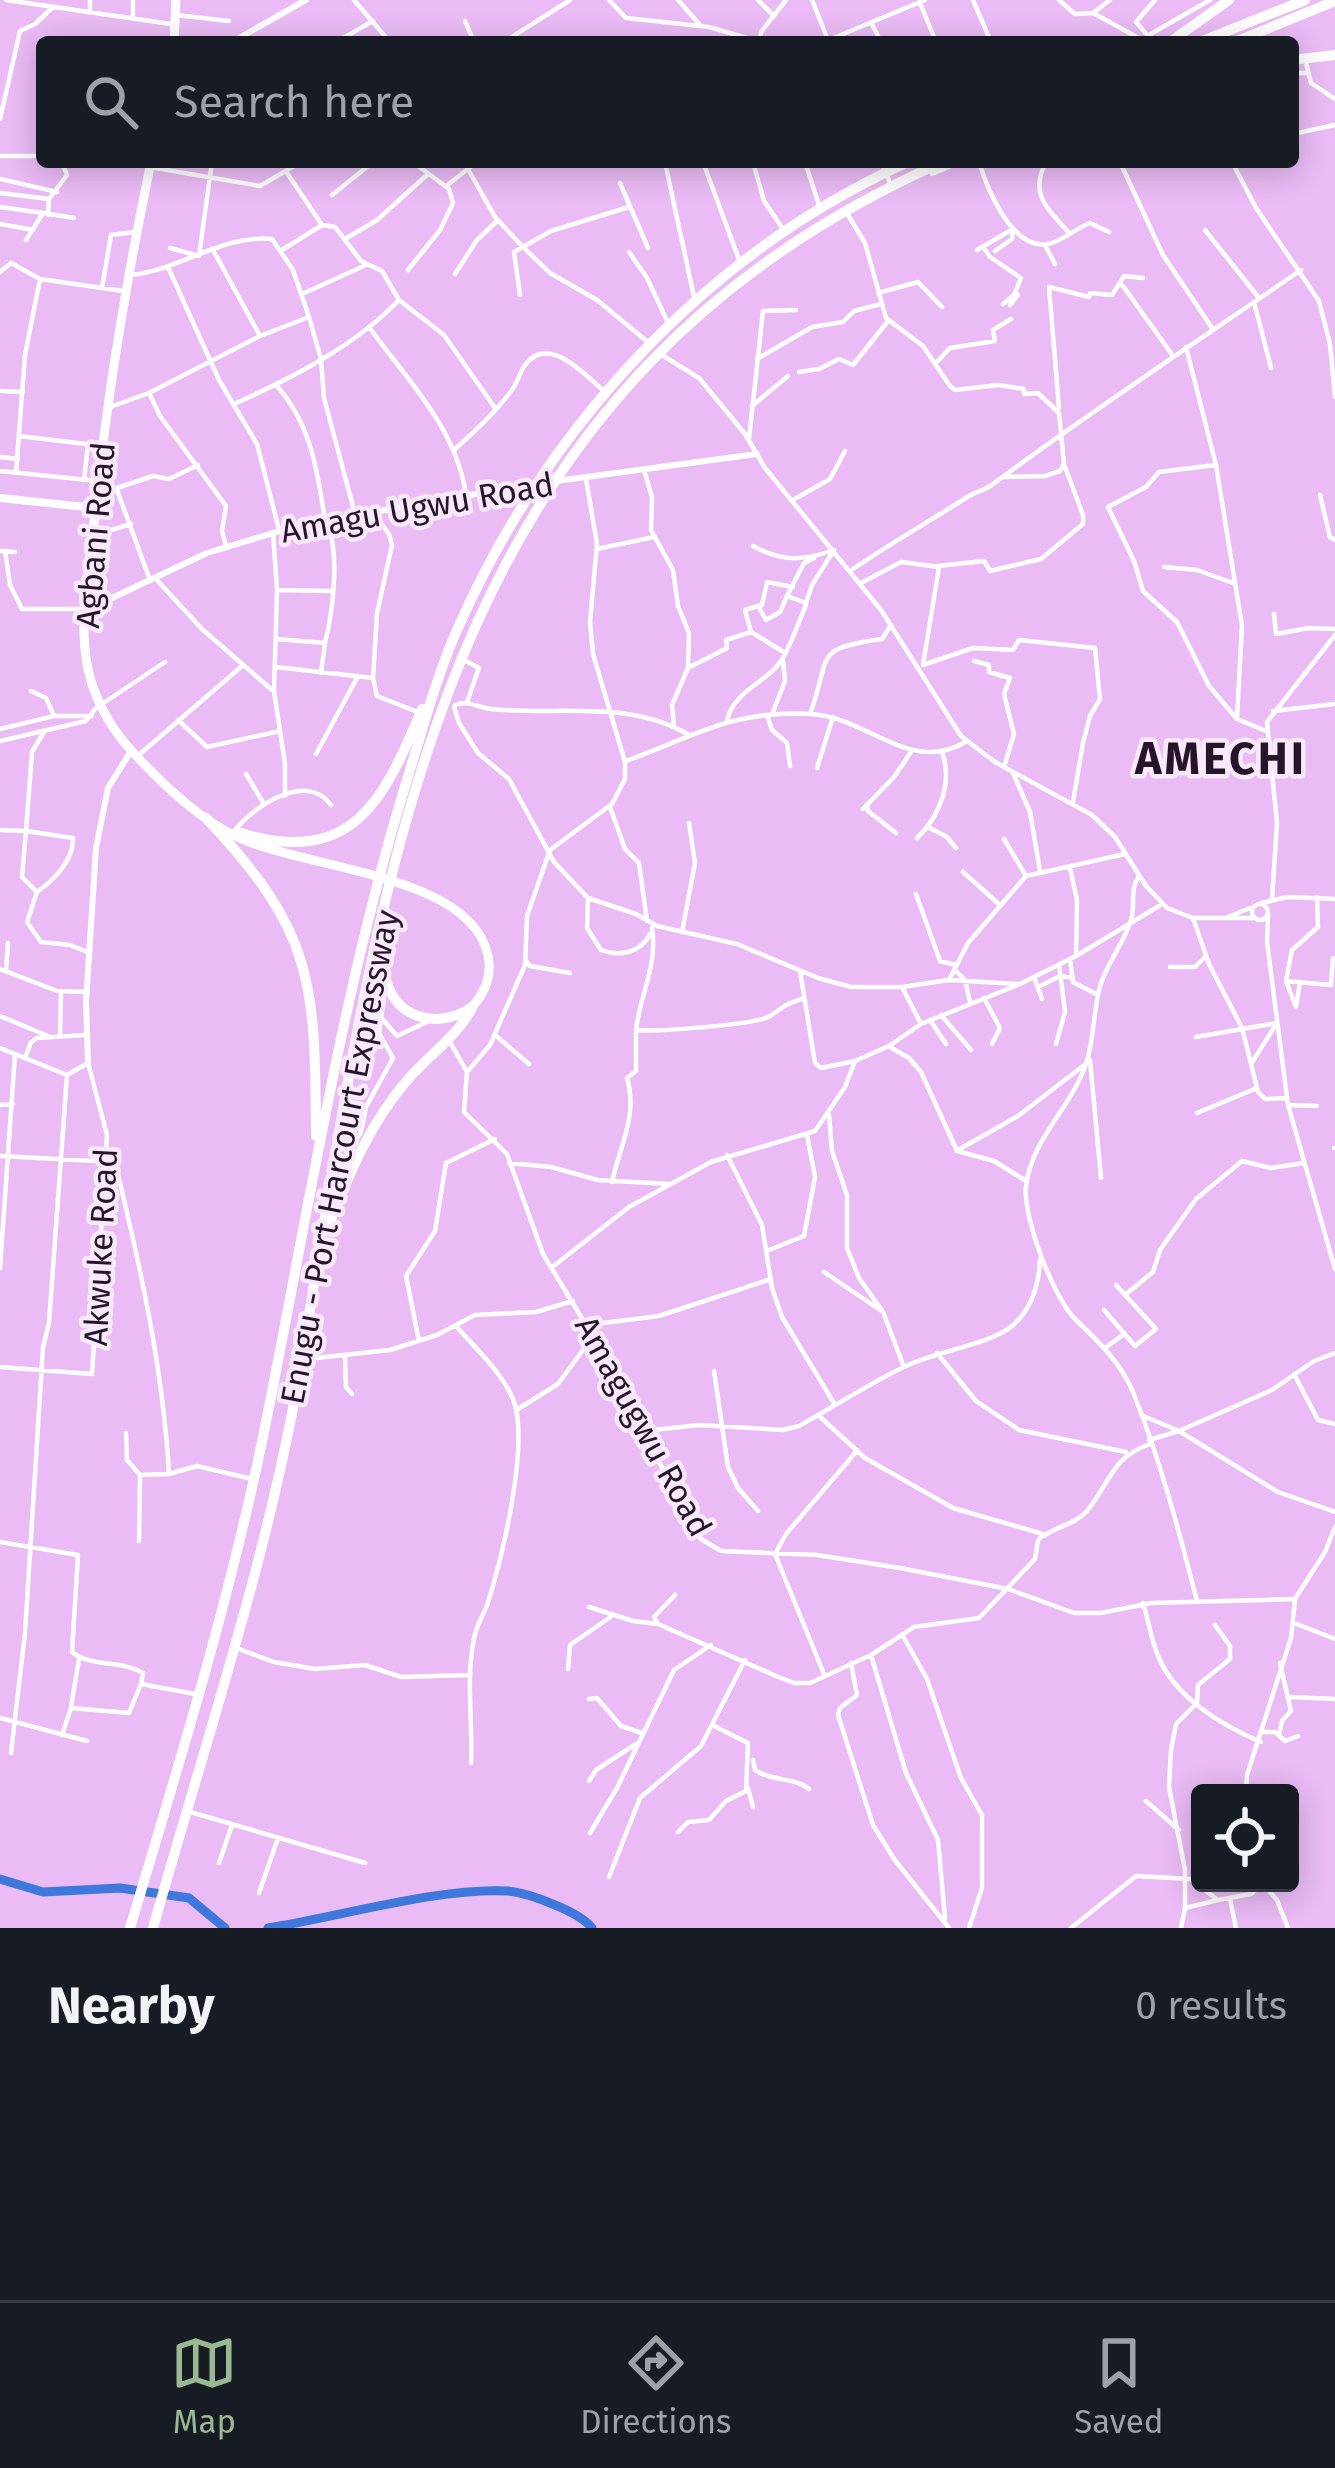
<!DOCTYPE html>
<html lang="en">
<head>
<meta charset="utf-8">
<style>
  body { margin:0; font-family:"Fira Sans",sans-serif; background:#242831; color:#f1f3f6 }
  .controls { position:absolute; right:36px; bottom:36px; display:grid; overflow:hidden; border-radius:12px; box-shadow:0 6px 30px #0003 }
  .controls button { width:108px; height:108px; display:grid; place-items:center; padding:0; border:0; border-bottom:3px solid #363941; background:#171b24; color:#f1f3f6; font:60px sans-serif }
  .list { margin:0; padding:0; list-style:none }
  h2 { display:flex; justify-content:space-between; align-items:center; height:156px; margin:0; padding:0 48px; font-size:51px }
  h2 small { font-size:39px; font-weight:400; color:#9ea1a6 }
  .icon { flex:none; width:66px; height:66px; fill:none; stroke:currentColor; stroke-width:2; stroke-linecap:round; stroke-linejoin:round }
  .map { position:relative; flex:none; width:1335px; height:1928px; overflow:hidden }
  .search { position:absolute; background:#171b24; box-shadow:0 6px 30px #0003; left:36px; right:36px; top:36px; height:132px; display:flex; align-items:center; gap:30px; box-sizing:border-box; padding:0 42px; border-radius:12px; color:#9ea1a6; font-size:45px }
  .sheet { height:372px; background:#171b24 }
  nav { display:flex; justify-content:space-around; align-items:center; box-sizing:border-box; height:168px; border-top:3px solid #363941; background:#171b24; font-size:33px; color:#9ea1a6 }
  nav a { display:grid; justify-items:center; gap:6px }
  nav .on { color:#98b991 }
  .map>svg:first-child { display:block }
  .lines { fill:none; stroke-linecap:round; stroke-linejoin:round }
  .river { stroke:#3d78da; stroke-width:9 }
  .minor { stroke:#fff; stroke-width:4.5 }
  .tertiary { stroke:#fff; stroke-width:6 }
  .secondary { stroke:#fff; stroke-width:8 }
  .primary { stroke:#fff; stroke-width:9 }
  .trunk { stroke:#fff; stroke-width:10 }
  .labels { text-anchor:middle; stroke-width:9; stroke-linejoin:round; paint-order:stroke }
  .street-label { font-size:33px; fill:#25142a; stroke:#f8e9fb }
  .district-label { font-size:45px; font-weight:bold; letter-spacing:3px; fill:#25142a; stroke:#f8e9fb }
</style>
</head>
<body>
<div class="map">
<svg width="1335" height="1928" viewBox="0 0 1335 1928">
  <rect width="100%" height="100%" fill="#eabbf5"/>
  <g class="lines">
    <path class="river" d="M0,1879L43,1892L120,1888L189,1898L225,1928
      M268,1928C339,1917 439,1887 508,1891C529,1893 580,1912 592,1928"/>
    <path class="minor" d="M6,0L171,24
      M133,0V18
      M354,0L390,42
      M609,0L626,18L709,27L761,42
      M678,0L700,25
      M758,0L774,16
      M812,0L828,40
      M973,0L991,42
      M1059,0L1075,14L1093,13L1146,42
      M920,3L936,42
      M90,12V0
      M1093,13L1110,0
      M176,15L229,21
      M465,21L474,42
      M872,24L881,42
      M1149,35L1210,0
      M1148,36L1136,22L1155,0
      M760,39L761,32L786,0
      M336,42L373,21
      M504,42L570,0
      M824,42L925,0
      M1305,59L1311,83L1335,99
      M1293,73H1306
      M0,119L20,31L35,24L52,8
      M1293,134L1335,125
      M0,156H42
      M464,162L495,217L522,246L550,273L597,300L649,343
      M665,162L694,297
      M703,162L741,265
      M753,162L764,201L785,232
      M805,162L820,208
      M881,162L891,185
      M979,162C987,188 1012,251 1048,244C1063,241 1076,228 1090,223L1109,232
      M1046,162C1029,194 1047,208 1069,233
      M1120,162L1163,255L1212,328
      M1232,162L1256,208L1319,301L1330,344L1335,397
      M155,168L260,186L301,162
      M287,173L322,225L335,227L361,261L382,271L399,300L444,335L495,408
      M932,174L960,162
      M0,179L57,192
      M620,183L648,248
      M446,186L477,162
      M0,193L49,199
      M332,195L373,162
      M0,207L43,213
      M845,210L865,243L886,318L923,346L950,386L955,390L998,385L1024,389V394L1038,393L1059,413L1064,464L1083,515V524L1041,559L990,571L984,561L938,566
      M48,215L49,199L67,175L62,162
      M0,224L33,230
      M1205,230L1259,298
      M345,239L377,220L428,174
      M26,240L43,213L74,218
      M1045,245L1055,264
      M170,248L199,256L212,162
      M984,248L990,257L1021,278L1014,295L1003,304
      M282,250L322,225
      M977,250L1013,229
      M995,251L1012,239L1013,229
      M629,252L647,278L669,325
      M168,267L219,380L257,444L279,530
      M408,270L440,230L453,203L449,189L413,162
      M0,272L11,263L40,279L123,291
      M455,274L477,240L498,220
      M130,275C179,271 222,234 272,239L293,270L309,317L260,336
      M1119,284L1124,276L1143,278
      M102,288L111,235L135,232
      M878,293L918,282L942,307
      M302,294L366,265
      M520,295L514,252L551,231L629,207
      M1254,302L1271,368
      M1010,305L1018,295L1015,292
      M309,317L321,359L324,398L355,514
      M369,327C407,380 456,427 466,495
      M1186,347L1216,465L1242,626L1237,718
      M662,355L699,378L745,434L765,468L881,610L961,736L995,762L1092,815L1115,837L1146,886L1167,908L1193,918H1254
      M757,359L812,327L843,322L854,311L881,304
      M935,364L950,348L995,341L993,330L1011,319
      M799,372L819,369L839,359L853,365L888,321
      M276,385C311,424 317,469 325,520C341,547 333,612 325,643L276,639
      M0,391L23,392
      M149,393L160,416L226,506L222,531L226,546
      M234,404C292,378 355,346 399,300
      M752,406L788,376
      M110,407L149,393L260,336L213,250
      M1059,408L1049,287L1089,297L1090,293L1112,295L1119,284L1123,286L1173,356
      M19,436L103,446
      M749,439L763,311L796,310
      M453,451C475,431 495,413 512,390C518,382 519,373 525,365C548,333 585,375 604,391
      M0,457L18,459
      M1216,465L1159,472L1146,487L1108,507L1134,561L1143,591L1177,622L1209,686L1237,719L1266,731
      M644,470L652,497L651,530L673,570L678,606L689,633L688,668L672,705L674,727
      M0,471L98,481
      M16,473L25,355L40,279
      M1003,477L1045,476L1060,471L1064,464
      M84,480L88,444
      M102,488H117L153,476L169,479L198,465
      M117,490L150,580
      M1320,495L1330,537L1335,540
      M793,500L830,479L845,451
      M372,511L389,534L392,545L377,613L373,678
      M273,532L277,590L274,691L285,764V796
      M98,534L131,524
      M597,549L654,537
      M0,551L15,552
      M5,551L10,585L22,609H85
      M1164,567L1197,570L1233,583
      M853,569C891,543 930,521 969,496C977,491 986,490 993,484C1094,409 1198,341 1301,270
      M155,578L202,629L272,690
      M861,583L901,562L939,567L923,665
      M277,590L331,591
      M787,596L804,563L814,558
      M758,606L762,605L767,582L793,587
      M1274,614L1276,634L1309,628L1335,629
      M751,632L782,651
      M464,660L479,668L467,702
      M974,661L989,665V672L1010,678L1004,694L1014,734L1004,767
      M923,665L973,648L1013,650L1019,640L1095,648L1100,699L1090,716L1083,743L1073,802
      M276,667L373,678L377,696L420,713
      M688,668L727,648L726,640L751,632L745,610L758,606L766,620L780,612L787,596L806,603L812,585L834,550C803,561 782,562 753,546
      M321,673L325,643
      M31,691L46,698L54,716
      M455,705C468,700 477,707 491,709C557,716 629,699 689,735
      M454,707L459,723L478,753L509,779L554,862L588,898L636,914L657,926L737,944L818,978L851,987H902L949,980L1020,984
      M1273,711L1335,704
      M773,712L785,681L783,660
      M810,714C832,655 811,649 882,639L891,625
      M767,715L772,730L787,743L790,766
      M178,720L207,747L280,731
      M727,720C735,689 769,682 783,658C792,642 799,621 806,605
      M0,729L54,716H92
      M0,741L86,721L96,708L165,662
      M140,754L242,666
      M316,754L358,676
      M626,761C697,735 732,710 811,714C868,717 911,776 967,741
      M817,768L833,717
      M1013,773L1030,812L1040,871
      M246,774L264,804
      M867,804L868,811L896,833
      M610,807L625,849L639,863L647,921
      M863,809L894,777L911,752
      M928,827L947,837L956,848
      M0,830L26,831L32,752L44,732
      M235,830C254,806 307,771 331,805
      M26,831L73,838C74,860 54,880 37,892L22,877Z
      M917,838C940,816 953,782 942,752
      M1004,839L1026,876
      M1070,868L1077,900L1076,956
      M963,872L1000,905
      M1139,876C1129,890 1136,904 1131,920C1124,943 1107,963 1100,986C1094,1009 1094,1034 1088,1057C1076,1104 1031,1137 1026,1187C1023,1218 1054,1300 1077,1321C1099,1342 1121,1363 1133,1392C1160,1459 1179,1531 1197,1601
      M37,892L27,922L41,942L70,945L90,953
      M916,894L940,961L956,965
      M1317,897L1318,927L1292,950L1286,981L1331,985L1333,958
      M588,898L587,928L601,950C619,957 641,953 650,934
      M1272,899L1277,823L1267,722L1335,635
      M1262,903L1287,897L1335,899
      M1252 912a8 8 0 1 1 16 0a8 8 0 1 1-16 0Z
      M1268,914L1267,942L1288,1105L1335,1269
      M1228,917L1250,908
      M1193,918L1209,964L1242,1028L1258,1092L1265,1099L1287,1098
      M652,928C658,966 640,994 636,1030C655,1032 756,1025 770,1016C782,1008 787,1003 802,999
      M682,932L695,863L689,823
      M1070,959L1073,982L1098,995
      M526,961L530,966L570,973
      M1170,967H1195L1206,956
      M0,969L57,991L87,992
      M6,971L8,943
      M800,971L815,1063L821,1068L855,1061L889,1046L921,1024L1020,984L1076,956L1159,906
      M956,971L965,980L970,1002
      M1034,977L1042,999
      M949,980L968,943L1026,876L1125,854
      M1286,981L1296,1007L1300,982
      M902,987L921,1024
      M1038,987L1060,976L1073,978
      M984,998L1000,1028L992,1044
      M379,1015L397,1036L427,1022
      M941,1015L971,1050
      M0,1016L48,1036
      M930,1020L946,1044
      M60,1034L61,992
      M495,1035L529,1064
      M1196,1037L1277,1023
      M450,1042L467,1072L464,1112L507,1154L543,1254L612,1368L692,1527L701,1539L721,1551L817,1555L900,1568L1008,1589L1074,1613H1101L1151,1603L1295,1599
      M1056,1044L1065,1012L1059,964
      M890,1047L909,1058L921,1072L957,1151L994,1161L1026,1181
      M0,1048L67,1075L88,1063L107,1135L92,1374L0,1367
      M25,1058L31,1042L37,1038L85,1035
      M1090,1060L1101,1178
      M1251,1064L1277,1023
      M467,1072L490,1045L525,965L527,916L550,850L612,804L625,779V762L593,654L590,622L597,544L586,479
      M0,1105L13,1104
      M1288,1105L1317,1106
      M1197,1113L1257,1088
      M829,1115L832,1151L847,1195V1248L859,1278L883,1312
      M1334,1148H1335
      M958,1150L1018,1116L1087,1063
      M727,1155L762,1225L772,1288L782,1317L835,1405
      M0,1156L115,1162C140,1265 163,1368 169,1474
      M356,1156L352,1146L361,1132L366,1107L393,1058L379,1033L385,989
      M509,1163L551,1167L598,1180L669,1184
      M612,1182C620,1146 638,1115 627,1078L636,1071V1030
      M769,1250L804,1236L815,1177L807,1135
      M0,1268L15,1054
      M551,1268L629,1207L711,1162L815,1131L845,1087L855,1061
      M824,1272L883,1312L904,1367
      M1125,1295L1153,1272L1160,1250L1196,1199L1242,1161L1271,1168L1304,1163
      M1104,1310L1135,1346L1156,1329L1116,1285
      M456,1326C476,1349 501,1371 513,1399C530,1441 503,1554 489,1599C486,1611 478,1622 475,1634C465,1676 473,1720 471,1763
      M592,1331L603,1323L659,1316L771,1279
      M419,1341L406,1276L435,1231L446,1163L495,1139
      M1105,1348L1124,1334
      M937,1353L976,1401L1019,1430L1126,1452
      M345,1356L346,1387L352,1394
      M307,1359L390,1350L437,1335L475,1315L536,1312L573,1301
      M714,1371L728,1467L738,1488L758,1511
      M1294,1374L1318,1420L1335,1424
      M518,1409L558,1384L594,1335
      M1141,1415L1179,1431L1272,1390L1314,1361L1335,1353
      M645,1431L699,1425L783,1430L799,1426C835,1406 870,1383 906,1366C935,1352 993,1343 1012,1326C1032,1309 1039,1285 1040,1259
      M126,1433L127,1460L140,1475L169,1474L197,1466L252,1479
      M1149,1440L1179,1431L1278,1492L1335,1512
      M1044,1536C1057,1526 1074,1525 1086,1512C1111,1483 1110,1458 1150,1444
      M139,1541L140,1475
      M0,1542L78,1555L72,1652C90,1667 121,1660 143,1673L141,1684L195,1694
      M675,1595L654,1617L658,1624L776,1676L794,1683H810L871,1655L914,1627L979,1618L1035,1559L1038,1541L1043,1534L953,1508L865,1458L818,1415
      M1143,1603C1149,1621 1151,1641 1159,1658C1176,1698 1223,1726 1261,1742
      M589,1607L633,1621L658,1624
      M1294,1623L1335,1639
      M903,1636L927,1679L961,1778L982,1815V1888L969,1928
      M239,1649L274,1662L315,1669L365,1665L401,1677L468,1675
      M871,1655L906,1773L938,1840L945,1918
      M851,1663L857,1695L840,1708L838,1715L873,1825L894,1859L949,1928
      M568,1669L570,1645L612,1616
      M824,1674L775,1554L786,1534L856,1452
      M1288,1697L1335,1699
      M589,1699L597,1698L621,1726L642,1733
      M71,1707L79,1659
      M0,1718L87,1741
      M1263,1732H1275L1285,1741L1298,1736
      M62,1735L71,1708L129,1713L141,1684
      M1279,1735L1282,1721L1291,1711L1280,1663
      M11,1753L25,1633L43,1347L49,1323L67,1075
      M753,1760L755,1770C772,1782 796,1777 809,1789
      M589,1781L596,1770L636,1744
      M748,1788L753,1807
      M1246,1793L1247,1775L1291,1638L1295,1599L1325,1552L1335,1527
      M1146,1801L1179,1830
      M187,1811L365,1863
      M678,1832L688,1822L709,1820L726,1801L746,1791L748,1743L712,1725
      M590,1833L617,1788L674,1670L711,1645
      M219,1863L232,1825
      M609,1877L640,1798L701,1746L745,1660
      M1262,1883L1277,1900L1288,1928
      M259,1893L278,1838
      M1230,1899L1236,1928
      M1185,1908L1218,1900
      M1071,1928L1136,1876L1190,1879L1218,1900L1251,1894L1263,1884
      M1181,1928L1185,1908V1870L1169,1787L1171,1750L1176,1724L1197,1703L1198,1685L1230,1659V1646L1215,1625"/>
    <path class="tertiary" d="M232,42L306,0
      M91,608L207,553L300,525L527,485L757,454
      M88,1063L86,1002L96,848L108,788L131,751"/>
    <path class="secondary" d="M0,498L95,508"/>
    <path class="primary" d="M174,42L176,0
      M151,162C126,282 106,401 94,523C89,570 78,622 88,669C94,698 110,727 130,749C159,781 196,817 235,836C302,869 472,873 488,956C492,975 486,991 473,1006"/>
    <path class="trunk" d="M1170,42L1229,0
      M1200,42L1305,0
      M1235,42L1335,1
      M1293,60L1335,55
      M206,818C315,933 315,984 316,1136
      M241,833C353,867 384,800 422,709
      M379,938C384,953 382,971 388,986C402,1022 442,1027 471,1008
      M328,1227C350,1172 370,1122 410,1077C431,1053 459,1035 473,1006
      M130,1928C179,1764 230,1599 264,1432C308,1215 341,995 406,783C422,732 435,680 457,630C546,428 705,254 908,162
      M153,1928C206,1739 270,1552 302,1358C383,869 430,388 943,162"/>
  </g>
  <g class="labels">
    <g class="street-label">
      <text transform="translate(417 507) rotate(-10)" y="12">Amagu Ugwu Road</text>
      <text transform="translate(95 535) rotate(-85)" y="12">Agbani Road</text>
      <text transform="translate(339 1157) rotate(-79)" y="12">Enugu - Port Harcourt Expressway</text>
      <text transform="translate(100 1247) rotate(-87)" y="12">Akwuke Road</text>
      <text transform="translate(644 1426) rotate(61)" y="12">Amagugwu Road</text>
    </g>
    <g class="district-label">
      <text x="1221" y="774">AMECHI</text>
    </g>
  </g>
</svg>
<div class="controls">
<button><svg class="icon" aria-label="locate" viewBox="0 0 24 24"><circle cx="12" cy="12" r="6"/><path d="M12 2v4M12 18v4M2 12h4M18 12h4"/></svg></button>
</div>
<div class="search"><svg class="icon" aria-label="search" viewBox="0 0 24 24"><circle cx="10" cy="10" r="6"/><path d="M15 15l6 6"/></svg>Search here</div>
</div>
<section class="sheet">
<h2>Nearby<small>0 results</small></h2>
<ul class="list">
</ul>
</section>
<nav>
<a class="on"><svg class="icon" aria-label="map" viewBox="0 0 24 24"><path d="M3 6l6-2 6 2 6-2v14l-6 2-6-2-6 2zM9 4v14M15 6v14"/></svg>Map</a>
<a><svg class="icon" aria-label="directions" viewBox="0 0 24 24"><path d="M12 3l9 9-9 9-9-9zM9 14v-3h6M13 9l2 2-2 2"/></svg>Directions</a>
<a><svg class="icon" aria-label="saved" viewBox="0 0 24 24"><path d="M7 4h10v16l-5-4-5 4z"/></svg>Saved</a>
</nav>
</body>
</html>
